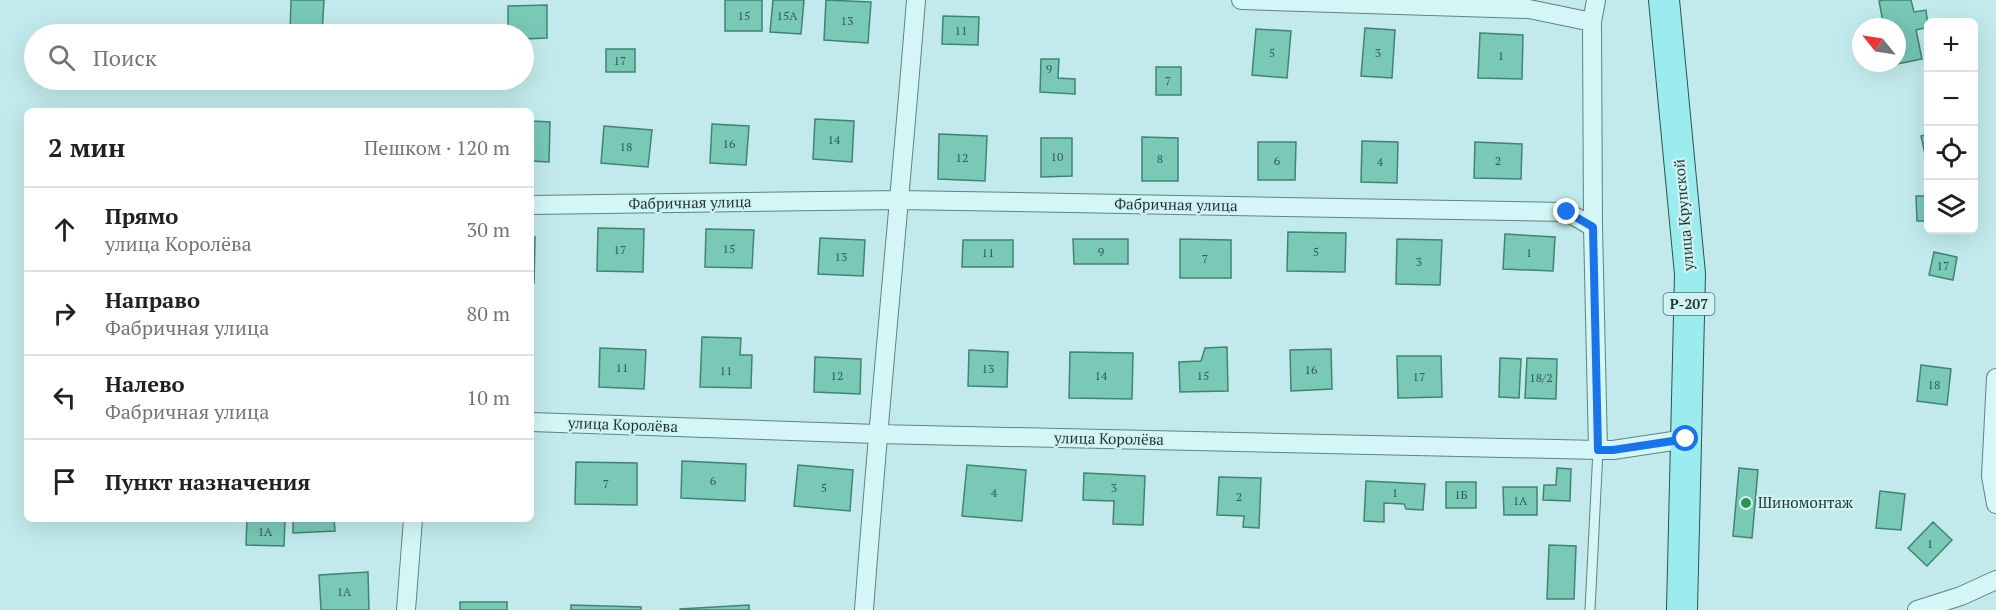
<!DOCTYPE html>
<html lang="ru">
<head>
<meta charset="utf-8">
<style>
  body { margin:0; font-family:"PT Serif",serif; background:#f2f2f2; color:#202124 }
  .controls { position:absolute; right:18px; top:18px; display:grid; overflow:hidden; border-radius:9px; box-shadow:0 6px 24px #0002 }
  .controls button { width:54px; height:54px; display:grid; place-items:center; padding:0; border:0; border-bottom:2px solid #e0e0e0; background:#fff; color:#202124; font:30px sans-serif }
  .compass { position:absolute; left:1852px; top:18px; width:54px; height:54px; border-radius:50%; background:#fff; box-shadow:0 6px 24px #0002; rotate:300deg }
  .stop { position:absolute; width:18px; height:18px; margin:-14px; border:4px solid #1a73e8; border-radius:50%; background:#fff }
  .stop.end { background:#1a73e8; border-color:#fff; box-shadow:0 2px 6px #0008 }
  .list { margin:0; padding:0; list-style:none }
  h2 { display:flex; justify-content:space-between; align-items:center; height:78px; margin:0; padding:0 24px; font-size:26px }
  h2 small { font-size:20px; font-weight:400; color:#757577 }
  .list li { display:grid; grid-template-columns:39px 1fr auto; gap:18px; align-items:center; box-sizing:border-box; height:84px; padding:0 24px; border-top:2px solid #e0e0e0 }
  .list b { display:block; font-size:22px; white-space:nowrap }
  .list p { margin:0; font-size:20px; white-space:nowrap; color:#757577 }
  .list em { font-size:20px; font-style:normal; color:#757577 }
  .icon { flex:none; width:33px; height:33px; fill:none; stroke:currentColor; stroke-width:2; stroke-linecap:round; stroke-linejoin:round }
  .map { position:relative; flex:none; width:1996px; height:610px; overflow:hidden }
  .search { position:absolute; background:#fff; box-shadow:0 6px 24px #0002; left:24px; top:24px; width:510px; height:66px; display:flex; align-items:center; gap:15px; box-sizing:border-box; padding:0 21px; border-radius:33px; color:#757577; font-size:22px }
  .panel { position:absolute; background:#fff; box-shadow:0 6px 24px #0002; left:24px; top:108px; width:510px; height:414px; border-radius:9px }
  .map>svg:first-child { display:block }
  .building { fill:#79c9b6; stroke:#418472; stroke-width:1.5 }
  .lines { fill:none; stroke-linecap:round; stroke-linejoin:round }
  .lane-casing { stroke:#5a8580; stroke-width:11 }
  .street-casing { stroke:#5a8580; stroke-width:20 }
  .primary-casing { stroke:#2e534c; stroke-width:32 }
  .lane { stroke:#d5f6f7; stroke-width:9 }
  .street { stroke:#d5f6f7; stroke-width:18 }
  .primary { stroke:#9becee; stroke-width:30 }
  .route { stroke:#1a73e8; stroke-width:8 }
  .poi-dot { fill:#2c924e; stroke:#d1f2f4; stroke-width:2 }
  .labels { text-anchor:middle; stroke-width:4.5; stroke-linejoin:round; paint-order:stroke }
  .number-label { font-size:12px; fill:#355b52 }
  .shield { fill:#d1f2f4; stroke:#546e6c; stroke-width:1.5 }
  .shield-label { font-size:14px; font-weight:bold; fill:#1e3631 }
  .street-label { font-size:15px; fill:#1e3631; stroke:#d1f2f4 }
  .poi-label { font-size:15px; fill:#1e3631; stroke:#d1f2f4; text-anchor:start }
</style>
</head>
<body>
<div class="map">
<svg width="1996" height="610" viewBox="0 0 1996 610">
  <rect width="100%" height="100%" fill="#c2eaec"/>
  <path class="building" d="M291,0H324L322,34H290Z
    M725,0H762V31H725Z
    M773,0H804L801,34L770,32Z
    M826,0L871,2L868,43L824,40Z
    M1884,0H1911L1914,12L1926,10L1928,27L1916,30L1922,59L1892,65V63H1897V27H1884L1879,1Z
    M547,5V38L524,39V34H508V6Z
    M943,16L979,17L978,45L942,44Z
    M1365,28L1395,30L1392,78L1361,76Z
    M1256,29L1291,31L1287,78L1252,75Z
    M1480,33L1523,35L1522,79L1478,78Z
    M606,49H635V72H606Z
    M1041,59H1059L1058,78L1075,79V94L1040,92Z
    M1156,67H1181V95H1156Z
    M815,119L854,121L852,162L813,159Z
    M531,121L550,122L549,162L531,161Z
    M712,124L749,126L746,165L710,163Z
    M604,126L652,130L648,167L601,163Z
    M939,134L987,136L985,181L938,179Z
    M1928,134V162L1927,163L1921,136Z
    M1142,137L1178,138V181H1142Z
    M1041,138H1072V176L1041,177Z
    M1362,141L1398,142L1397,183L1361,182Z
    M1258,142H1296L1295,180H1258Z
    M1475,142L1522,144L1521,179L1474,178Z
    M1916,196H1928V221H1917Z
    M598,228L644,229L643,272L597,271Z
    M706,229L754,230L752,268L705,267Z
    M1288,232L1346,233L1345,272L1287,271Z
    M1505,234L1555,237L1553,271L1503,269Z
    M531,237H535L534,283H531Z
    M820,238L865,240L863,276L818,274Z
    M1073,239H1128V264H1074Z
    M1180,239L1231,240V278H1180Z
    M1397,239L1442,240L1440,285L1396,284Z
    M963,240H1013V267H962Z
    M1934,252L1957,257L1953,280L1929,275Z
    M702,337L741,338L740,355H752L751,388L700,387Z
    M1227,347L1228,391L1180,392L1179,362L1201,361L1205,348Z
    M600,348L646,350L644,389L599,387Z
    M1331,349L1332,389L1291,391L1290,350Z
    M969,350L1008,352L1007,387L968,386Z
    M1070,352L1133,353L1132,399L1069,398Z
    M1397,356H1441L1442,397L1398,398Z
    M815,357L861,359L860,394L814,392Z
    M1500,358L1521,359L1519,398L1499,397Z
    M1527,358L1557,359L1556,399L1525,398Z
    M1921,365L1951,369L1947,405L1917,401Z
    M682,461L746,464L745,501L681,498Z
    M576,462L637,463V505L575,504Z
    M798,465L853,470L850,511L794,506Z
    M967,465L1026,470L1022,521L962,516Z
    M1557,468L1571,469L1570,501L1543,500L1544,485H1556Z
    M1739,468L1758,470L1752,538L1733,536Z
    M1084,473L1145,476L1143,525L1113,524L1114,501L1083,500Z
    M1219,477L1261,478L1259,528L1243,527L1244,516L1217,515Z
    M1366,481L1425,484L1423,510L1406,509L1404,504L1384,503V522L1364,521Z
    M1446,482H1476V508H1446Z
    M1503,487H1537V515H1504Z
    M1880,491L1905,494L1901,530L1876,528Z
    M247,519H285L284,546L246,545Z
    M293,519H334L335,531L293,533Z
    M1933,522L1952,540L1927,566L1908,548Z
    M1549,545L1576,546L1574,599H1547Z
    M368,572L369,610H321L319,575Z
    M460,602H507V610H460Z
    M571,605L641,607V610H571Z
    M749,605V610H680V609Z"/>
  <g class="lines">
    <g class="lane-casing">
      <path id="lane" d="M1590,610L1598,450"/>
    </g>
    <g class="street-casing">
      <path id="street" d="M1241,0L1529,9L1592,22
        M531,205L900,200L1567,212L1593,227L1598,450
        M1593,227L1592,22L1596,0
        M1996,378L1991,476L1996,504
        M531,422L877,434L1598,450H1613L1686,439
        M406,610L413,519
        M864,610C879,406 900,203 916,0
        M1917,610L1961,596L1996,580"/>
    </g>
    <g class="primary-casing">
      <path id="primary" d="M1664,0L1690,274L1682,610"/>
    </g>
    <use href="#lane" class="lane"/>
    <use href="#street" class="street"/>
    <use href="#primary" class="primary"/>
  </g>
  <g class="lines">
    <path class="route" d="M1567,212L1593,227L1598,450H1613L1686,439"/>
  </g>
  <circle class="poi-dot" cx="1746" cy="503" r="6"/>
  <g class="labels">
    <g class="number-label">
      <text x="744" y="20">15</text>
      <text x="787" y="20">15А</text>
      <text x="847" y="25">13</text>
      <text x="961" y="35">11</text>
      <text x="1272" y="57">5</text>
      <text x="1378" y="57">3</text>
      <text x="1501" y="60">1</text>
      <text x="620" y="65">17</text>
      <text x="1049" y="73">9</text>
      <text x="1168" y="85">7</text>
      <text x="834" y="144">14</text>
      <text x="729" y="148">16</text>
      <text x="626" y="151">18</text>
      <text x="1057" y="161">10</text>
      <text x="962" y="162">12</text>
      <text x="1160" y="163">8</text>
      <text x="1277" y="165">6</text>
      <text x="1498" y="165">2</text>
      <text x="1380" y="166">4</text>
      <text x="729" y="253">15</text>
      <text x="620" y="254">17</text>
      <text x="1101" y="256">9</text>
      <text x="1316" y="256">5</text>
      <text x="988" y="257">11</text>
      <text x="1529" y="257">1</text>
      <text x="841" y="261">13</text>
      <text x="1205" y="263">7</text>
      <text x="1419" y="266">3</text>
      <text x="1943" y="270">17</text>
      <text x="622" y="372">11</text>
      <text x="988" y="373">13</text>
      <text x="1311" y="374">16</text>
      <text x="726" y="375">11</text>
      <text x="837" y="380">12</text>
      <text x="1101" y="380">14</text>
      <text x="1203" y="380">15</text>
      <text x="1419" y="381">17</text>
      <text x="1541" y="382">18/2</text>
      <text x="1934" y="389">18</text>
      <text x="713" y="485">6</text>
      <text x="606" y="488">7</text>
      <text x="824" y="492">5</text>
      <text x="1114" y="492">3</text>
      <text x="994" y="497">4</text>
      <text x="1395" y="497">1</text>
      <text x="1461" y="499">1Б</text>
      <text x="1239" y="501">2</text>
      <text x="1520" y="505">1А</text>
      <text x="265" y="536">1А</text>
      <text x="1930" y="548">1</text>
      <text x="344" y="596">1А</text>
    </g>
    <rect class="shield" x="1663.5" y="293" width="51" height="22" rx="4.5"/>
    <g class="shield-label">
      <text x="1689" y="309">Р-207</text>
    </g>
    <g class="street-label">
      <text transform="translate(690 203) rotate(-1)" y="5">Фабричная улица</text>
      <text transform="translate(1176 205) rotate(1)" y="5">Фабричная улица</text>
      <text transform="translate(1684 215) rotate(-95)" y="5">улица Крупской</text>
      <text transform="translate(623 425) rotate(2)" y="5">улица Королёва</text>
      <text transform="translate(1109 439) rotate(1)" y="5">улица Королёва</text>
    </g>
    <g class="poi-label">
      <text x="1758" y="508">Шиномонтаж</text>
    </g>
  </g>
</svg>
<div class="controls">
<button>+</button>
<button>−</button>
<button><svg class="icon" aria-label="locate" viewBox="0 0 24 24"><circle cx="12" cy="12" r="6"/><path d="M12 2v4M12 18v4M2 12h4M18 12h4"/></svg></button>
<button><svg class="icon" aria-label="layers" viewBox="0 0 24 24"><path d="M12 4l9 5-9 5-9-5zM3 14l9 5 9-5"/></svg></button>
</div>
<svg class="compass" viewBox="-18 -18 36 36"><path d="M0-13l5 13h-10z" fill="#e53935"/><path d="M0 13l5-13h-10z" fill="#757577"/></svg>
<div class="stop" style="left:1686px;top:439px"></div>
<div class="stop end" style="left:1567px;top:212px"></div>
<div class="search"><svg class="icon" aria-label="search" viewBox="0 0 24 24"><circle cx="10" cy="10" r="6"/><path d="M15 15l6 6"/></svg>Поиск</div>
<section class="panel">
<h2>2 мин<small>Пешком · 120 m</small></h2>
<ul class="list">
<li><svg class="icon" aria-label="ahead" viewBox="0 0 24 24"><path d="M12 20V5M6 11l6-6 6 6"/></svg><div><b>Прямо</b><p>улица Королёва</p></div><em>30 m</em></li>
<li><svg class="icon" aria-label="right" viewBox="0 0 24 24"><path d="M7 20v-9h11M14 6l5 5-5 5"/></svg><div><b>Направо</b><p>Фабричная улица</p></div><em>80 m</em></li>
<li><svg class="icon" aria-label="left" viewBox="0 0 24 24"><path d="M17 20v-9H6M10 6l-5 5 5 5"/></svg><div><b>Налево</b><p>Фабричная улица</p></div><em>10 m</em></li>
<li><svg class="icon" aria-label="arrive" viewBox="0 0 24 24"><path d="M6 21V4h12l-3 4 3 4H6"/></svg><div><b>Пункт назначения</b></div></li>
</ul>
</section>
</div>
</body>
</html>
